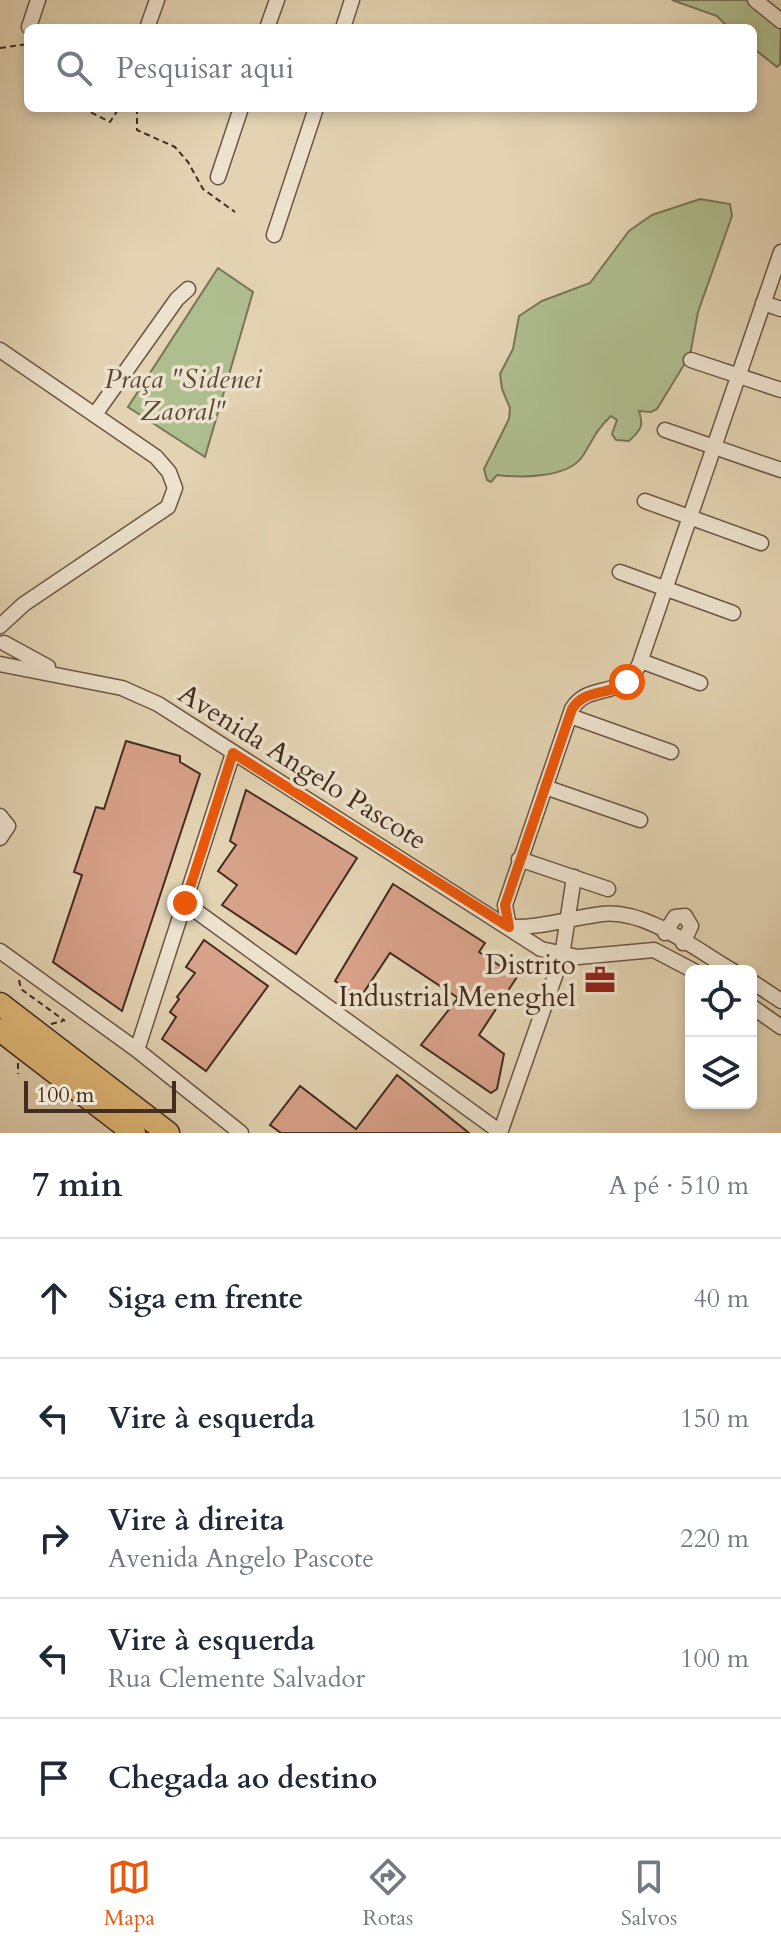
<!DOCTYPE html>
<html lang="pt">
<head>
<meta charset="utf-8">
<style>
  body { margin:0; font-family:Cardo,serif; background:#f6f6f7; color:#1f2937 }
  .controls { position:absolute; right:24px; bottom:24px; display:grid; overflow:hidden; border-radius:12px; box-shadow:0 4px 12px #0003 }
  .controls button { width:72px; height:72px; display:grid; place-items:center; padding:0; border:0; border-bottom:2px solid #e0e1e3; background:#fff; color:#1f2937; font:40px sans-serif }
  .scale { position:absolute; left:24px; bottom:20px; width:152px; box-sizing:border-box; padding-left:8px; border:4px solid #432c20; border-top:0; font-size:22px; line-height:28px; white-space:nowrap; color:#432c20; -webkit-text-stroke:6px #ede2cd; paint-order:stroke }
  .stop { position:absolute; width:24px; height:24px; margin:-18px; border:6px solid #ea580c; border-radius:50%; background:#fff }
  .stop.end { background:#ea580c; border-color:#fff; box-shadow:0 2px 8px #0008 }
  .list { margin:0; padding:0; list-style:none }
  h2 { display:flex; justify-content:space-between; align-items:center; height:104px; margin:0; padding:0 32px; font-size:34px }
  h2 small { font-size:26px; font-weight:400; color:#747a83 }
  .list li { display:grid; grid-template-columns:52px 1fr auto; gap:24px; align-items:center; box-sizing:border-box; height:120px; padding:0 32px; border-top:2px solid #e0e1e3 }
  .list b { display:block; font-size:30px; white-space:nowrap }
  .list p { margin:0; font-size:26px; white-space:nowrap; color:#747a83 }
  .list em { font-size:26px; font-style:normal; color:#747a83 }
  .icon { flex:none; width:44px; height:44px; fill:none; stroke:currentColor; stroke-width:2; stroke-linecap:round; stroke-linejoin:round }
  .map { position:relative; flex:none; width:781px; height:1133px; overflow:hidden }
  .search { position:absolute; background:#fff; box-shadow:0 4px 12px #0003; left:24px; right:24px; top:24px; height:88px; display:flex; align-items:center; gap:20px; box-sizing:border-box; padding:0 28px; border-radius:12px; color:#747a83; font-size:30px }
  .sheet { height:704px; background:#fff }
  nav { display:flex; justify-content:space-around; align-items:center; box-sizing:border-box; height:112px; border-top:2px solid #e0e1e3; background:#fff; font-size:22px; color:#747a83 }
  nav a { display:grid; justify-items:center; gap:4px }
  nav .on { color:#ea580c }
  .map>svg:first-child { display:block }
  .green { fill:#afbe8f; stroke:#797558; stroke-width:2 }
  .building { fill:#d8a189; stroke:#432c20; stroke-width:2 }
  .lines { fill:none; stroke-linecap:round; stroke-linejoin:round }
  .minor-casing { stroke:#6b5644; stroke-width:17 }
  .highway-casing { stroke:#432c20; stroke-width:25 }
  .path { stroke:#432c20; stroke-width:2; stroke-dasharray:6 4; stroke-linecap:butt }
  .minor { stroke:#ede2cd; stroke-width:14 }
  .highway { stroke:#e2ba79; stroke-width:22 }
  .route { stroke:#ea580c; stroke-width:10 }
  .labels { text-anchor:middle; stroke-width:7; stroke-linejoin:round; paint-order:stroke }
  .park-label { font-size:28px; font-style:italic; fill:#594936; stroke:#ede2cd }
  .street-label { font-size:28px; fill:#432c20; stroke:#ede2cd }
  .poi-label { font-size:28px; fill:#432c20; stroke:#ede2cd; text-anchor:end }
</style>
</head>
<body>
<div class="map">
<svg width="781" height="1133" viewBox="0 0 781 1133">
  <rect width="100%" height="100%" fill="#e3d3b2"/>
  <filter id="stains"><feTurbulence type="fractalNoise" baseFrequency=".0025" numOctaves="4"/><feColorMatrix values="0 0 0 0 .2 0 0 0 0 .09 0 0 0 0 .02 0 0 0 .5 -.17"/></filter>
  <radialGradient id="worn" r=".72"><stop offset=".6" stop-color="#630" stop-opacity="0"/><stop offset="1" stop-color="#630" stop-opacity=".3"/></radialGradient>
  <path class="green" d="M672,0H751L781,23L780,64L777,67L753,48V28H729L717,16Z
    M700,199L730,204L732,216L698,312L690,355L657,409L651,412L639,411C644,426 641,430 629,441L616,440L612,434L617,420L611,416C594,432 594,439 582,457C567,478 521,478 497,475L491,482L487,480L484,469L509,419L510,408L502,389L500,374L513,349L519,316L542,301L590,283L629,231L652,215Z
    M218,268L253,292L205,457L128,407Z"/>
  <path class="building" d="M126,741L180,756V762L200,774L122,1011L53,962L82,875L74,872L96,807L104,809Z
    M246,790L357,858L296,954L222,905L237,885L218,871L236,845L230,841Z
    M393,884L485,943L479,952L517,977L479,1035L504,1054L497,1089L491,1093L421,1045L458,998L390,953L360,998L335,981Z
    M204,940L268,986L206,1071L162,1039L176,1017L170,1012L179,999L177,997L195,973L186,967Z
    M397,1075L469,1133H281L270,1125L300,1086L356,1129Z"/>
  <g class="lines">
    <g class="minor-casing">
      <path id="minor" d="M755,0L781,21
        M29,27L38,0
        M147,28L157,0
        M267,28L277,0
        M343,28L352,0
        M218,177L241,108
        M274,235L316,108
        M763,303L781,309
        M0,350L156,457L169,472L175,488L168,507L24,604L0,626
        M691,360L781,390
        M96,413L177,299L188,289
        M665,430L781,470
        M645,501L761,543
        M620,572L733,613
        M4,643L48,667
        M641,661L700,683
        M0,664L122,688L158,704L541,949L578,957L654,950L694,971
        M570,716L671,752
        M545,787L640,820
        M0,816L8,826L0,838
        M519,859L608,889
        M185,903L500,1132
        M509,927L505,905L572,709C589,681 621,701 639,665L781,252
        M509,927C542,928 570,918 602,914C647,909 696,950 733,971
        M665,933L675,917L685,916L691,926L683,943
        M0,951L137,1050L241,1133
        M751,981L781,1001
        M751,1006L781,1027
        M137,1050L233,753
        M500,1133L562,956L574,877"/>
    </g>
    <g class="highway-casing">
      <path id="highway" d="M0,1004L168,1133
        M0,1030L134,1133"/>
    </g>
    <path class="path" d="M0,48L28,44
      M82,108L110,122L119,108
      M137,108V130L175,147L188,162L203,189L235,212
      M19,980L21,989L65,1021
      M51,1024L63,1021
      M18,1063V1074"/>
    <use href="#minor" class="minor"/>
    <use href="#highway" class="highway"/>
  </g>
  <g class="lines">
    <path class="route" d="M185,903L233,753L509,927L505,905L572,709C585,688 609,696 627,682"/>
  </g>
  <defs>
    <g id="office-bare" transform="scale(2.4)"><path d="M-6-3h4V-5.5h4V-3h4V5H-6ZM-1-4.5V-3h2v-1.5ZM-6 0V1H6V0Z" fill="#8f2418" stroke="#ede2cd" stroke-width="2.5" paint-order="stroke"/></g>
  </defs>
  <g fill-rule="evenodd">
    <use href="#office-bare" x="600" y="980"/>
  </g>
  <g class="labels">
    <g class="park-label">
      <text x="183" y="388">Praça "Sidenei<tspan x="183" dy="32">Zaoral"</tspan></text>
    </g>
    <g class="street-label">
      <text transform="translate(303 766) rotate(32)" y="10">Avenida Angelo Pascote</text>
    </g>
    <g class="poi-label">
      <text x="576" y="974">Distrito<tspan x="576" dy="32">Industrial Meneghel</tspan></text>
    </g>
  </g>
  <rect width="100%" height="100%" filter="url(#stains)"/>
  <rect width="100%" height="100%" fill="url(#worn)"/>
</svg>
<div class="controls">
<button><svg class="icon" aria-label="locate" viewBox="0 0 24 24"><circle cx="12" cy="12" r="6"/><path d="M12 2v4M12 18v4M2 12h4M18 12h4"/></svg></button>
<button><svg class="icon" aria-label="layers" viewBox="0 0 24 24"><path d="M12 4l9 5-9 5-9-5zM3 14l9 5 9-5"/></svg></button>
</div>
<div class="scale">100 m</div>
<div class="stop" style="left:627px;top:682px"></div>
<div class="stop end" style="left:185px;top:903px"></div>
<div class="search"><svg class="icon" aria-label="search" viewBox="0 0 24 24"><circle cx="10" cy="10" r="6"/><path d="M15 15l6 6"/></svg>Pesquisar aqui</div>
</div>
<section class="sheet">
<h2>7 min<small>A pé · 510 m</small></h2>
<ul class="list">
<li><svg class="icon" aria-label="ahead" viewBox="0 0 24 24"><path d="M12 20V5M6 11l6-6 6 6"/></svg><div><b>Siga em frente</b></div><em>40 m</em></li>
<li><svg class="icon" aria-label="left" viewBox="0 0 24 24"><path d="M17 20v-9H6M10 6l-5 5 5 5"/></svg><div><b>Vire à esquerda</b></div><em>150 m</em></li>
<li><svg class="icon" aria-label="right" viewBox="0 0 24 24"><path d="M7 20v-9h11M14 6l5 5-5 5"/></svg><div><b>Vire à direita</b><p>Avenida Angelo Pascote</p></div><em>220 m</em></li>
<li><svg class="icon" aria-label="left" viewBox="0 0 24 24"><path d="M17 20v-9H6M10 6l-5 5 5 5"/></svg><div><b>Vire à esquerda</b><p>Rua Clemente Salvador</p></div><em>100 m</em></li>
<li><svg class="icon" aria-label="arrive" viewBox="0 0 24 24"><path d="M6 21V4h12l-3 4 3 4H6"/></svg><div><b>Chegada ao destino</b></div></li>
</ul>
</section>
<nav>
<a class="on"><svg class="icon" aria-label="map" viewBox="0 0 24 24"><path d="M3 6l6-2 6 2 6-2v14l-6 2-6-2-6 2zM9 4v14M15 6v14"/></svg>Mapa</a>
<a><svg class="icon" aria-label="directions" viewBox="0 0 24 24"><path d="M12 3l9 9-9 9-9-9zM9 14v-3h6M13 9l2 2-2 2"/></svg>Rotas</a>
<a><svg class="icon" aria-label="saved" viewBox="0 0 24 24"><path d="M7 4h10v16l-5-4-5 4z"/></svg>Salvos</a>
</nav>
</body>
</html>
